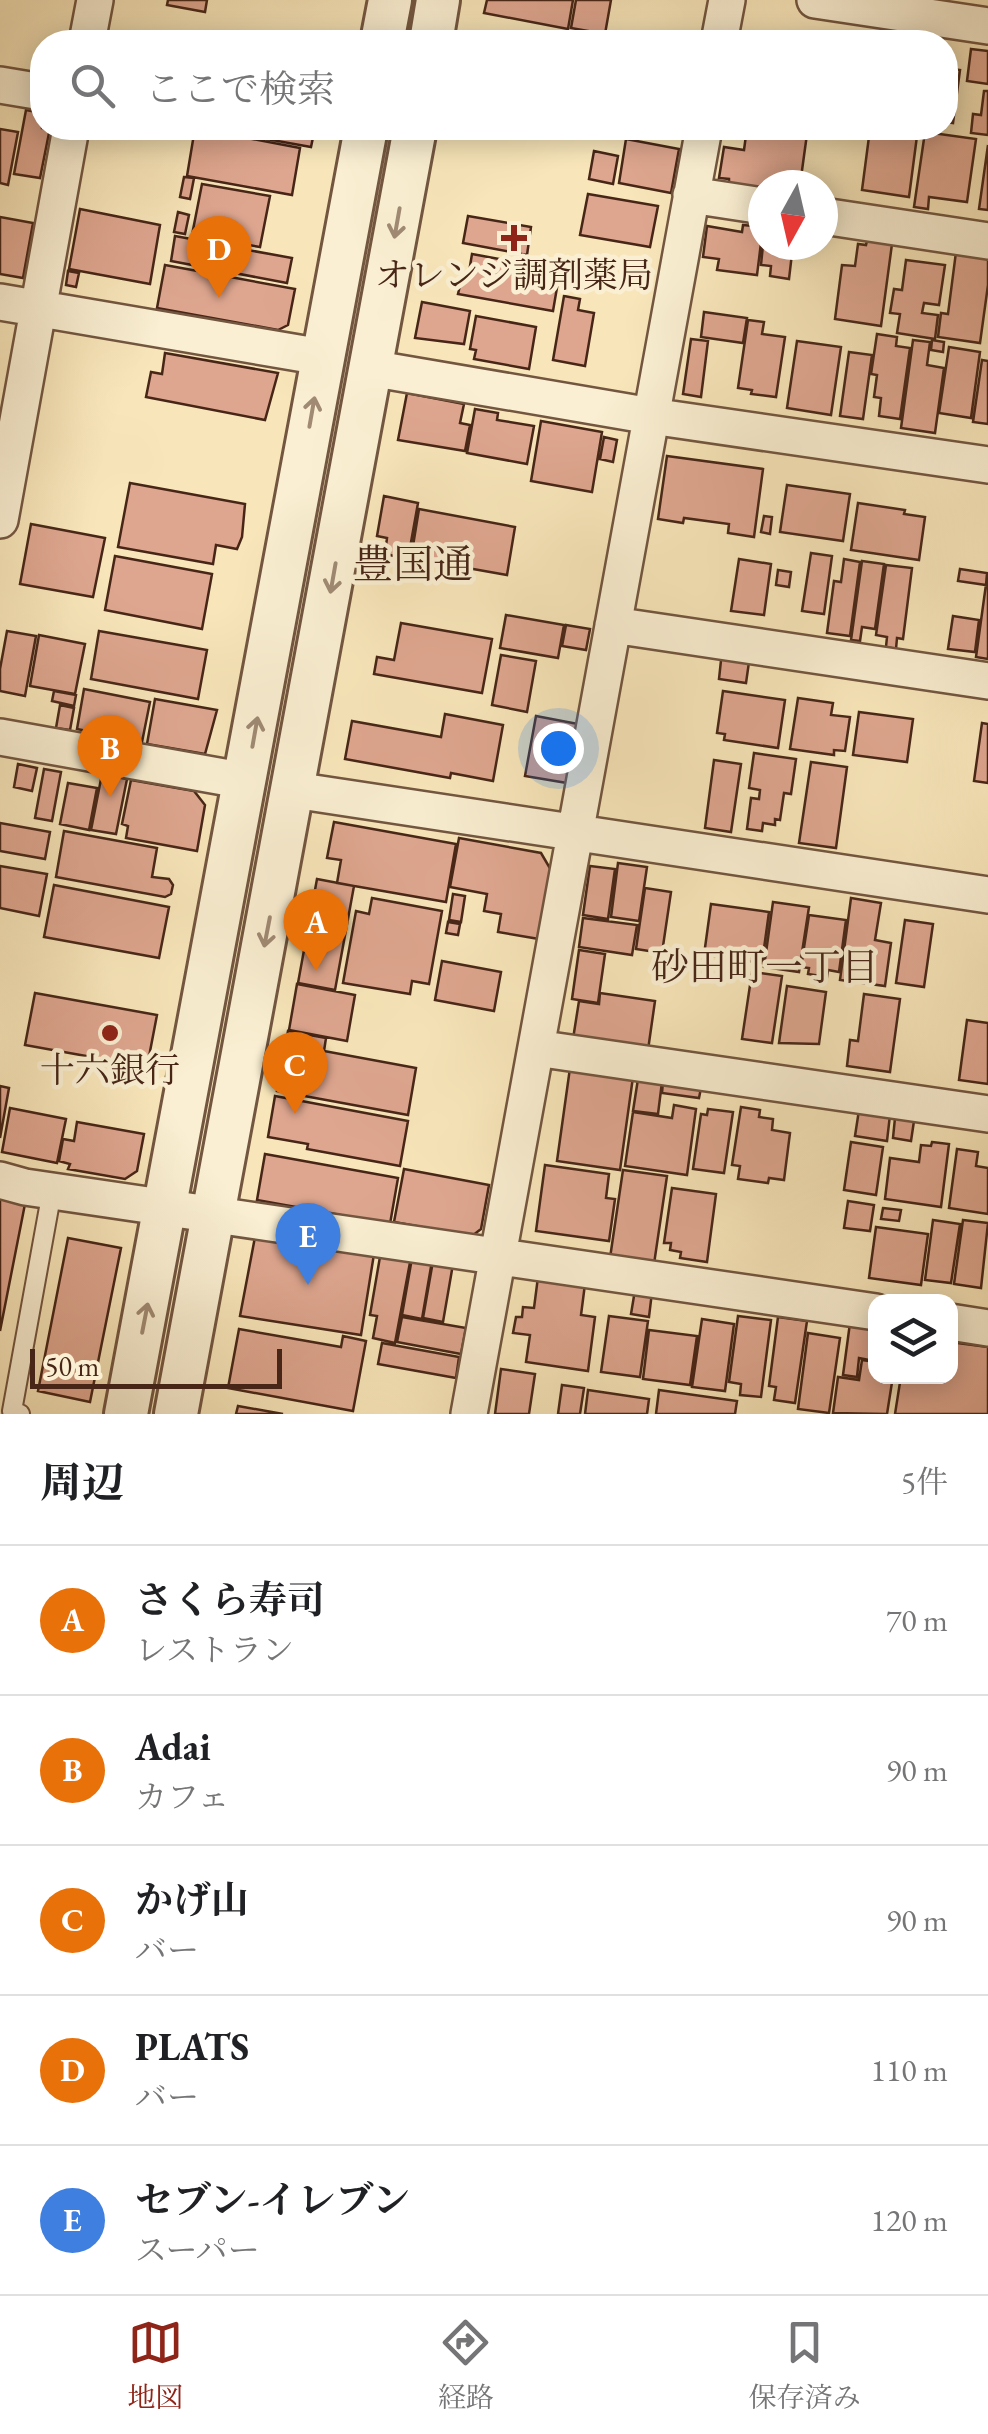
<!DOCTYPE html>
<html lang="ja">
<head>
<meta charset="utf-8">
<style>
  body { margin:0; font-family:"EB Garamond","Noto Serif JP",serif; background:#f2f2f2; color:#202124 }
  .controls { position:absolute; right:30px; bottom:30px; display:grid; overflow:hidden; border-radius:20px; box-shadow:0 5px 25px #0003 }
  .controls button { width:90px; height:90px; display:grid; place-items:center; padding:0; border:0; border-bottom:2px solid #e0e0e0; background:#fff; color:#202124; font:50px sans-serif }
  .compass { position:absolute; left:748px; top:170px; width:90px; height:90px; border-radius:50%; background:#fff; box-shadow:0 5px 25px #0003; rotate:188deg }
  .scale { position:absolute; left:30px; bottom:25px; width:252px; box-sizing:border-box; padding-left:10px; border:5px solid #472617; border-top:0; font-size:28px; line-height:35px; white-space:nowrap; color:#472617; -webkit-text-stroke:8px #faefd2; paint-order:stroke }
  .you { position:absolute; left:558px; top:748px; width:35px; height:35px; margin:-25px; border:8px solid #fff; border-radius:50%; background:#1a73e8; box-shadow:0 0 0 15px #1a73e833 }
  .badge { display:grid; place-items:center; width:65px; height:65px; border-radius:50%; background:#8f2418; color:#fff; font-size:32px; font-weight:700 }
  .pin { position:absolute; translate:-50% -82px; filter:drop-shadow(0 2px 5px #0008) }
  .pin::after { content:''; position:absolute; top:52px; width:35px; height:30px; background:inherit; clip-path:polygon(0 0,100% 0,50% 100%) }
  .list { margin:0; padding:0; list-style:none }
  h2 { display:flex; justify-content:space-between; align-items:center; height:130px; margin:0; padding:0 40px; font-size:42px }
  h2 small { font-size:32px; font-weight:400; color:#757577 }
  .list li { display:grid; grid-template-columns:65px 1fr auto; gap:30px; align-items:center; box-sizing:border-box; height:150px; padding:0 40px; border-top:2px solid #e0e0e0 }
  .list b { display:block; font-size:38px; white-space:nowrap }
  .list p { margin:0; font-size:32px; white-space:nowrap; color:#757577 }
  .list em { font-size:32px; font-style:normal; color:#757577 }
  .icon { flex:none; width:55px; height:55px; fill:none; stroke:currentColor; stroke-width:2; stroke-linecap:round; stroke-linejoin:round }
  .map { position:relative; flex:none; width:988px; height:1414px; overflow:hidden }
  .search { position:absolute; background:#fff; box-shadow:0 5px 25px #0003; left:30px; right:30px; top:30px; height:110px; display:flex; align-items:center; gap:25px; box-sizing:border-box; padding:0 35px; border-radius:40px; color:#757577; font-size:38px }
  .sheet { height:880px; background:#fff }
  nav { display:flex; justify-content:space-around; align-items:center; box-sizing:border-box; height:140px; border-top:2px solid #e0e0e0; background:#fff; font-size:28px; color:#757577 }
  nav a { display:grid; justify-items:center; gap:5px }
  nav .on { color:#8f2418 }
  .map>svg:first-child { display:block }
  .building { fill:#dea68f; stroke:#472617; stroke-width:2.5 }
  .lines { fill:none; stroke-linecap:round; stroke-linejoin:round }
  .service-casing { stroke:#735640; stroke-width:22 }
  .minor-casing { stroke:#735640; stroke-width:40 }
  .tertiary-casing { stroke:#735640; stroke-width:48 }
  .service { stroke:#faefd2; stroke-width:18 }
  .minor { stroke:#faefd2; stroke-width:35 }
  .tertiary { stroke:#faefd2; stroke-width:42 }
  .oneway { stroke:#a08a74 }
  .poi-dot { fill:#8f2418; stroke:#faefd2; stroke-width:4 }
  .labels { text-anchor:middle; stroke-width:9; stroke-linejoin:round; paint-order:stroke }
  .poi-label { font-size:35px; fill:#472617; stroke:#faefd2 }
  .neighbourhood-label { font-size:38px; fill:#472617; stroke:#faefd2 }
  .quarter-label { font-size:40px; fill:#472617; stroke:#faefd2 }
</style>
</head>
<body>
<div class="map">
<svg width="988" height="1414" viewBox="0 0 988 1414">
  <rect width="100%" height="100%" fill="#f8e6ba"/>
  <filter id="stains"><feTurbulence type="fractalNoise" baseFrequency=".002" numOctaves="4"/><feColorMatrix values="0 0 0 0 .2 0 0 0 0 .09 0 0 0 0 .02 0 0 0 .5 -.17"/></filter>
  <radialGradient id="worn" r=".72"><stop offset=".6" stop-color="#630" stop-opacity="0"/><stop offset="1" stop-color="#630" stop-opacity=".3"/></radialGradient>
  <path class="building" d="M168,0H207L205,12L167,5Z
    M487,0H573L568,29L484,13Z
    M576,0H611L605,34L571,28Z
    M861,33L882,36L881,42H860Z
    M971,49L988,51V84L967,81Z
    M946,68L960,70L953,123L946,122Z
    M984,91H988V135L971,133L973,114L981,115Z
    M26,110L42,113V128H50L40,178L14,174Z
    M195,128L300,148L292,195L187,176Z
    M206,128H315L311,147Z
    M747,128L807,134L800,185H763V189L729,184V179L719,178L724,147L744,150Z
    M0,129L18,132L8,185L0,183Z
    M870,129L917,136L909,197L862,190Z
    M925,132L976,139L967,202L929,197L928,209L914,207Z
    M626,139L679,149L671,193L619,183Z
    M988,145V210L979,209Z
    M594,151L618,156L613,184L589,179Z
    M184,177L194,178L190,199L180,197Z
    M202,184L270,196L260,247L192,235Z
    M588,194L658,206L650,247L580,235Z
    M80,209L160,225L150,284L69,269Z
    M178,212L189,215L185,234L174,232Z
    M468,216L531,227L527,255L463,243Z
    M0,217L33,223L23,278L0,274Z
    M743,225L763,227L757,275L717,270L719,259L703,257L707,226L742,232Z
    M175,236L202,241L199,256L207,258L209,243L292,258L287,283L171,261Z
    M867,241L892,244L881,326L835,319L842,265L855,266L858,244L866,245Z
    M763,245H793L789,279L770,276L771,266L761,265Z
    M956,252L988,257V285L980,343L938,337L941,313L948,314Z
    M472,254L560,270L553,311L458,294L462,277L468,278Z
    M906,260L945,265L939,305L924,303L922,313L938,315L935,339L897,333L900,314L890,313L894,289L902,290Z
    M165,265L295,289L288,325L278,330L157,308Z
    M68,271L79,273L76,287L66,285Z
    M564,296L580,299L578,310L594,313L585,366L553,360Z
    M422,302L470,311L464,344L415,338Z
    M704,312L747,318L743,343L701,337Z
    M476,316L536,327L529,369L474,359L476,350L470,349Z
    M748,320L764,322L762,334L785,337L776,397L751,394L752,390L738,388Z
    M877,334L897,337L896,346L910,348L900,419L879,416L881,398L874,397L877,375L871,374Z
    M691,339L708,341L701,397L683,394Z
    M913,340L930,342L927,365L944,368L935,433L901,428Z
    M932,340L944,342L943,352L931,350Z
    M797,341L841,347L831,415L787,408Z
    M949,347L980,352L971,418L939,413Z
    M849,352L872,355L863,419L840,416Z
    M165,353L278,373L265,420L146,397L151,372L162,374Z
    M982,360L988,361V424L973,422Z
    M407,393L464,404L460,423L470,425L465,451L398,440Z
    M475,409L498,413L497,420L534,426L527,464L467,453Z
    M541,421L602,432L592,492L531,481Z
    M604,437L617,440L613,462L600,459Z
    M667,456L763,469L754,537L728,533L729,524L684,518L683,523L658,519Z
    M130,483L245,504L242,537L237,549L216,545L213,564L118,547Z
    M787,485L850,494L843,541L780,532Z
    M384,496L418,503L408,559L385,554L387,538L377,536Z
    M858,503L905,510L904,514L925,517L919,560L851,550Z
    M419,509L515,527L507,575L411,558Z
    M764,516L772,517L770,534L761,532Z
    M31,524L105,538L93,597L20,584Z
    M811,553L832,556L824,614L802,611Z
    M115,556L212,574L202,629L105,610Z
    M739,559L771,564L764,615L731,611Z
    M844,559L860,562L850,636L827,633L834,581L841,582Z
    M862,561L884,564L875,629L862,627L860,641L851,640Z
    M886,565L912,568L903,639L897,638L896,649L886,647L887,637L876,635Z
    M960,569L987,573L986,585L958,581Z
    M778,570L791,572L789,587L776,585Z
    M987,577H988V659L976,657Z
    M506,615L564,625L558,658L500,648Z
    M953,616L979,620L975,652L948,649Z
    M401,623L492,639L482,693L374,674L377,657L394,660Z
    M566,625L590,629L586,650L562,646Z
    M7,631L36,636L25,696L0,691V669Z
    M99,631L207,650L198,699L91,679Z
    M39,635L85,644L75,694L30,686Z
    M722,651L750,655L746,683L719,679Z
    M501,655L536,661L527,712L492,705Z
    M84,689L150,702L142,742L77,729Z
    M54,691L76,695L74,706L52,701Z
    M723,691L785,700L778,748L724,740L725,734L717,733Z
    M798,698L833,703L831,715L850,717L845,751L834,750V755L790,749Z
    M155,699L217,710L205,754L147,744Z
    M60,705L74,708L70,730L56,728Z
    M859,712L913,719L907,762L853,755Z
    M445,714L503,725L493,781L451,773L450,778L345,759L352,721L441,737Z
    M536,716L578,724L567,783L525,776Z
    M982,723L988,724V783L974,781Z
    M754,753L796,759L791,794L784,793L780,820L775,819V825L763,823L762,831L747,829L751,798L759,799L760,790L749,788Z
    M714,760L741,764L731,832L705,828Z
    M811,762L847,767L836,848L799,843Z
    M18,764L37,768L32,791L14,787Z
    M44,769L61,772L52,821L35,818Z
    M102,774L127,779L116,834L91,830Z
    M131,780L194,791L205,805L197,851L126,838L128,826L122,824Z
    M68,783L97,788L89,830L60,824Z
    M334,822L456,844L446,902L337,883L341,860L327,858Z
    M0,823L50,832L45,859L0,851Z
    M64,831L157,848L152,877L169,879L173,885L171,894L165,897L56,877Z
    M459,838L541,853L551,870L539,939L498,932L501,914L484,911L487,894L450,887Z
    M618,863L647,867L639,921L611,917Z
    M0,866L47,874L39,916L0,908Z
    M590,866L615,869L608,919L583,915Z
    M317,879L354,886L335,990L298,983Z
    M54,885L169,907L159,958L44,937Z
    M645,888L671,892L662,953L636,949Z
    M453,894L465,896L461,922L449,920Z
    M372,898L442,911L429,984L412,981L410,994L343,983L356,911L369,914Z
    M851,898L881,903L875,940L891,943L885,986L840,980Z
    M773,902L809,907L799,972L764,967Z
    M711,904L769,912L762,963L704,955Z
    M809,915L846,920L839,972L828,970L827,977L808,974L809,968L801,967Z
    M583,918L637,925L632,955L579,947Z
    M905,920L933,924L924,987L896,983Z
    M448,922L460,924L458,935L446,933Z
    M579,950L605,954L598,1003L572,999Z
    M442,961L501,972L494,1011L435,1000Z
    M752,972L782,976L772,1043L742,1039Z
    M297,984L355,995L347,1041L289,1030Z
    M787,986L826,992L819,1044L779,1043Z
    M35,993L157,1015L147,1067L25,1045Z
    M600,993L655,1001L648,1050L573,1039L579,1001L599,1004Z
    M864,994L900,999L890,1072L847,1066L850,1040L858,1041Z
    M967,1020L988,1023V1084L959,1080Z
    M288,1031L326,1038L324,1051L416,1068L408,1115L277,1091Z
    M570,1068L633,1077L620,1170L557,1161Z
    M638,1079L662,1082L658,1114L633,1111Z
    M663,1082L701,1088L699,1098L662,1093Z
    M0,1086L9,1088L0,1138Z
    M275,1096L408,1121L400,1166L307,1149L308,1144L268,1137Z
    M674,1105L696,1109L687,1175L625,1166L633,1112L672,1118Z
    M741,1107L760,1110L759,1117L773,1119L772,1130L790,1133L784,1180L769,1178L768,1183L738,1179L740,1166L732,1165Z
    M10,1108L66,1119L57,1163L2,1152Z
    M708,1109L733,1112L724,1173L693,1169L701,1114L707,1115Z
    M859,1110L890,1115L887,1141L855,1136Z
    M895,1118L914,1121L911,1141L893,1138Z
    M77,1122L144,1134L137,1171L125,1179L68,1169L70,1164L59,1161L63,1139L74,1141Z
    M851,1142L883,1147L876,1195L844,1190Z
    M932,1142L949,1144L941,1207L885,1199L890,1158L919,1162L921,1145L931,1146Z
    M957,1149L978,1152L976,1166L988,1168V1214L949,1208Z
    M265,1154L398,1178L390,1224L257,1200Z
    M545,1165L609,1174L606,1198L615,1199L609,1241L536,1231Z
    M404,1169L489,1185L481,1229L472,1236L394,1222Z
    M623,1170L667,1176L654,1264L610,1258Z
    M672,1188L716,1194L707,1262L680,1258L681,1252L670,1250L671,1243H664Z
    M0,1199L25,1204L0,1331Z
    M848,1201L874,1205L870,1231L844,1228Z
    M883,1208L901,1210L899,1221L881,1219Z
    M933,1220L960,1224L951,1283L925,1280Z
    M963,1220L988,1223L981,1288L954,1284Z
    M876,1227L928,1234L921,1285L869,1278Z
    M255,1237L374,1254L361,1335L240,1316Z
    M68,1238L121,1248L90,1402L38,1391Z
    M381,1251L411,1257L395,1343L373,1338L377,1316L370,1315Z
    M412,1258L432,1261L422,1319L402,1315Z
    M433,1261L453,1264L443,1322L423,1318Z
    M538,1277L585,1284L581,1315L595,1317L588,1371L526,1362L530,1335L513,1333L516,1317H522L523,1307L534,1308Z
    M635,1290L652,1292L649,1317L631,1314Z
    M609,1316L648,1321L640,1377L601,1372Z
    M738,1316L771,1320L761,1397L740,1395L741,1384L729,1382Z
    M402,1317L466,1328L461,1354L397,1342Z
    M778,1317L807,1321L795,1403L774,1400L776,1387L769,1386Z
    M702,1319L734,1324L725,1391L692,1387Z
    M850,1323L874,1326L869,1360L859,1358L857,1377L843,1375Z
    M239,1329L341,1347L343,1336L366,1341L353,1411L228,1388Z
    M649,1330L697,1336L690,1385L643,1379Z
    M808,1333L840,1338L829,1413L798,1409Z
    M950,1342L988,1347V1414H895L901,1376H950Z
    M382,1343L459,1357L456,1378L378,1364Z
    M862,1360L876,1362V1376H893L887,1414L833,1413L838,1377L859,1380Z
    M501,1369L535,1374L529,1414H495Z
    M562,1385L584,1388L580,1414H558Z
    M588,1390L649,1399L647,1414H585Z
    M659,1390L737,1401L735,1414H656Z
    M238,1406L283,1414H236Z"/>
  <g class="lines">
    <g class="service-casing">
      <path id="service" d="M20,1414L12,1411L52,1191"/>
    </g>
    <g class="minor-casing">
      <path id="minor" d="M815,0L988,26
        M87,42L95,0
        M719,42L727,0
        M0,85L42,92
        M691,195L763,206
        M823,216L988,241
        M0,302L322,357
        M370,368L651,416L988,465
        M0,520L71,128
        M613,625L988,681
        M0,737L246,781
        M294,790L988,895
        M536,1048L988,1114
        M0,1180L25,1187L876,1312
        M950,1322L988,1328
        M469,1414L704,128"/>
    </g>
    <g class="tertiary-casing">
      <path id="tertiary" d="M382,42L390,0
        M431,42L438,0
        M126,1414L366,128
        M176,1414L415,128"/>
    </g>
    <use href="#service" class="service"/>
    <use href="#minor" class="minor"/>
    <use href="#tertiary" class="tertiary"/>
  </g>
  <defs><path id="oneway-shaft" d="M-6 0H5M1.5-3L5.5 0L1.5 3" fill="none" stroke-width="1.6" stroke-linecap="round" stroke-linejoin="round" transform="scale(2.5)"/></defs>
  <g class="oneway">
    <use href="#oneway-shaft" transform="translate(397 223) rotate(100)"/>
    <use href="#oneway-shaft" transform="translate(312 412) rotate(-80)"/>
    <use href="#oneway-shaft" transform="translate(333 578) rotate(100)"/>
    <use href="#oneway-shaft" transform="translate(255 732) rotate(-80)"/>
    <use href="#oneway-shaft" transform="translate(267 932) rotate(101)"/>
    <use href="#oneway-shaft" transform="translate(145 1318) rotate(-79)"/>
  </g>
  <g class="poi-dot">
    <path d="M509 223h10v10h10v10h-10v10h-10v-10h-10v-10h10z"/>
    <circle cx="110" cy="1033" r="10"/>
  </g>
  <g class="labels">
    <g class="poi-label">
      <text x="514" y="287">オレンジ調剤薬局</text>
      <text x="110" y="1082">十六銀行</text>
    </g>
    <g class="neighbourhood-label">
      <text x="765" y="980">砂田町一丁目</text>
    </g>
    <g class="quarter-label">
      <text x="413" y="578">豊国通</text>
    </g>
  </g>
  <rect width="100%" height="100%" filter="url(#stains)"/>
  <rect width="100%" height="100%" fill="url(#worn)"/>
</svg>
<div class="controls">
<button><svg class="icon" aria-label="layers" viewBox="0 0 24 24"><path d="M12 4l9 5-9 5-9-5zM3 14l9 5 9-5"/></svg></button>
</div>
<svg class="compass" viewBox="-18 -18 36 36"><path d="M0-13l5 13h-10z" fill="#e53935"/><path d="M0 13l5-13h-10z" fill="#757577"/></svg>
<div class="scale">50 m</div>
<div class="you"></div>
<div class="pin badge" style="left:316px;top:971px;background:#e8710a">A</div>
<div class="pin badge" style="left:110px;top:797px;background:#e8710a">B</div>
<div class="pin badge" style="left:295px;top:1114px;background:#e8710a">C</div>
<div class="pin badge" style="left:219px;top:298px;background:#e8710a">D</div>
<div class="pin badge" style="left:308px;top:1285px;background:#3f7fe0">E</div>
<div class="search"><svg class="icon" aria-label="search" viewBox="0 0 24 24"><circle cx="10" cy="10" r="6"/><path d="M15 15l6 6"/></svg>ここで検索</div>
</div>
<section class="sheet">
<h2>周辺<small>5件</small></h2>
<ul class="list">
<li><span class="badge" style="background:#e8710a">A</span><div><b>さくら寿司</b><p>レストラン</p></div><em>70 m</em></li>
<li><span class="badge" style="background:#e8710a">B</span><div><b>Adai</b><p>カフェ</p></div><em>90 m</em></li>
<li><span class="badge" style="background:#e8710a">C</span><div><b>かげ山</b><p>バー</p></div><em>90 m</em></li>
<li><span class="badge" style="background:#e8710a">D</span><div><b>PLATS</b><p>バー</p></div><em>110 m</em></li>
<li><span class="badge" style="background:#3f7fe0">E</span><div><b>セブン-イレブン</b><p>スーパー</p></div><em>120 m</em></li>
</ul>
</section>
<nav>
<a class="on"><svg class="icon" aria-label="map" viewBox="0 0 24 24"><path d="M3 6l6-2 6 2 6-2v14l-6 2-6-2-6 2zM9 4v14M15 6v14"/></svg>地図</a>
<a><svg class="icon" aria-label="directions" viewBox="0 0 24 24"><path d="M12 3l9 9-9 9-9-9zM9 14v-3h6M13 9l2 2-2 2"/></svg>経路</a>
<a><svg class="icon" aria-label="saved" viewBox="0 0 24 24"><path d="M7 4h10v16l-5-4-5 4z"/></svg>保存済み</a>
</nav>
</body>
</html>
